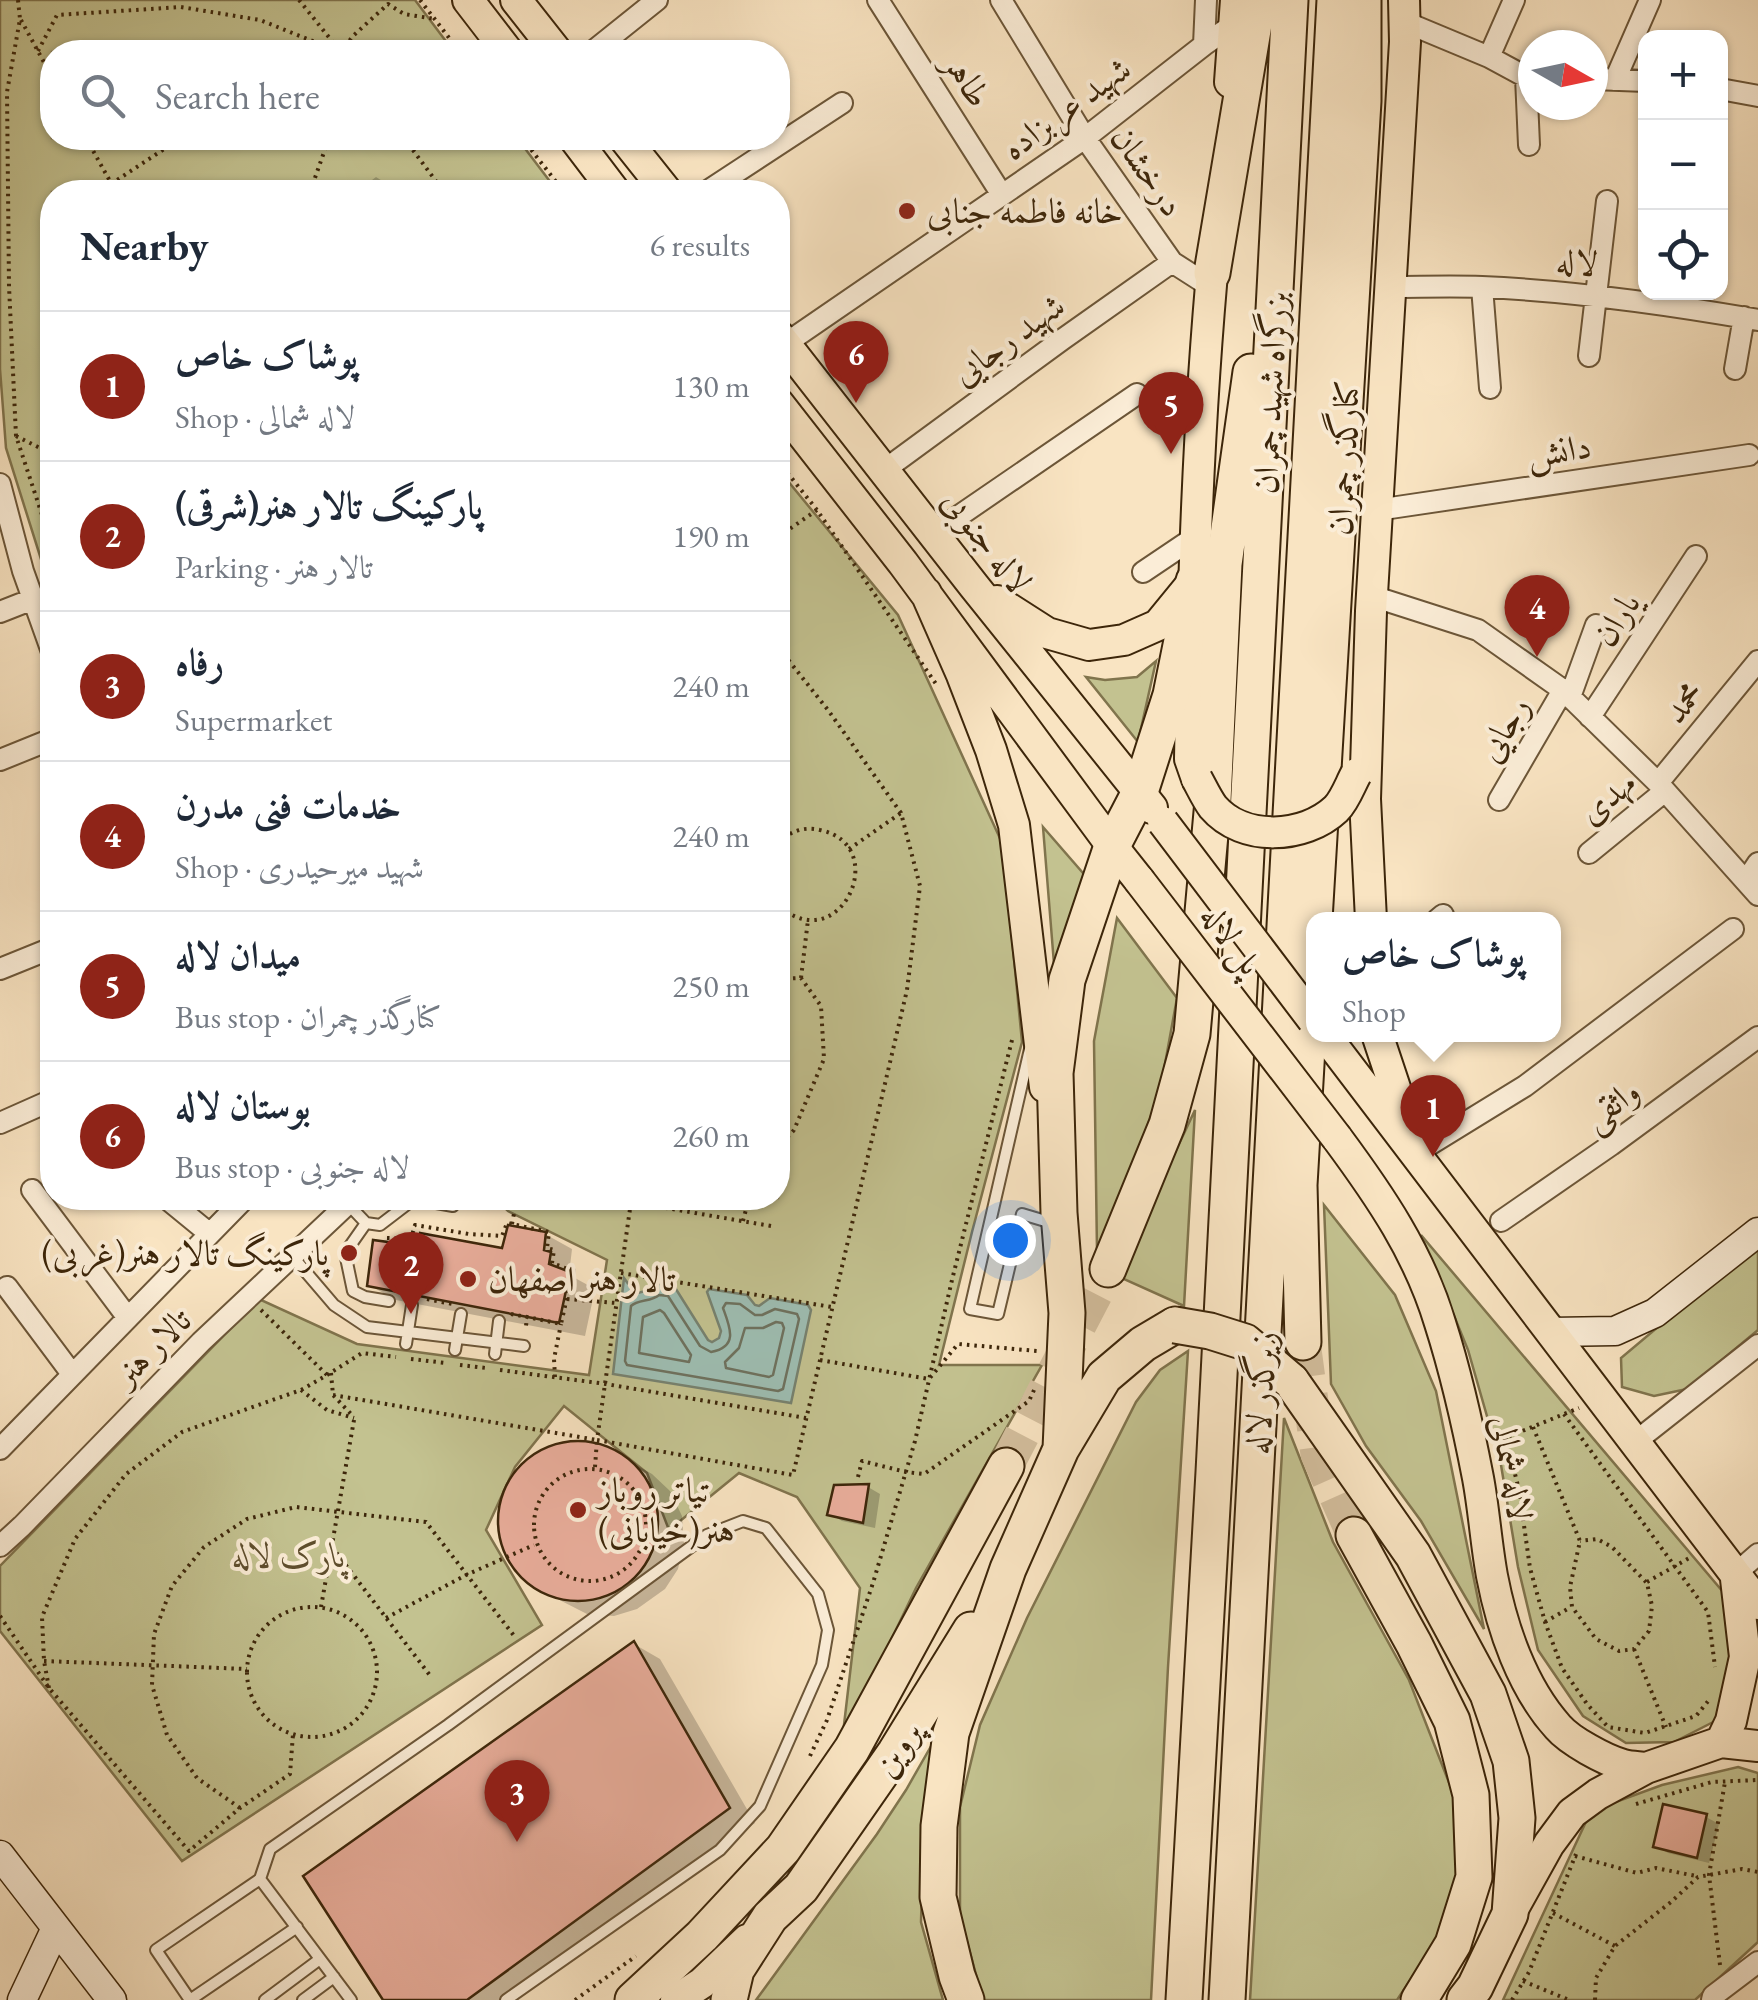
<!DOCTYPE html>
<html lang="en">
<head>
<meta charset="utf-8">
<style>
  body { margin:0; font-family:"EB Garamond",Amiri,serif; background:#f6f6f7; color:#1f2937 }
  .controls { position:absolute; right:30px; top:30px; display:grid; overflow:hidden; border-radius:20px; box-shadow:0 2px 8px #0004 }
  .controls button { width:90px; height:90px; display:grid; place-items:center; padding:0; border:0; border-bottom:2px solid #e0e1e3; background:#fff; color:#1f2937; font:50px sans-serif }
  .compass { position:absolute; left:1518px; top:30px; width:90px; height:90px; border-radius:50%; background:#fff; box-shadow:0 2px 8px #0004; rotate:99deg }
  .you { position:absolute; left:1010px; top:1240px; width:35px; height:35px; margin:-25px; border:8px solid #fff; border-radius:50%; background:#1a73e8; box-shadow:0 0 0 15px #1a73e833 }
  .badge { display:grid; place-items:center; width:65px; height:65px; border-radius:50%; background:#8f2418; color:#fff; font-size:32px; font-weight:700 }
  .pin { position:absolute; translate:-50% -82px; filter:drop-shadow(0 2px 5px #0008) }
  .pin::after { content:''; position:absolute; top:52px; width:35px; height:30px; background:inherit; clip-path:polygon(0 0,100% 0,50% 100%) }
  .popup { position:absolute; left:1306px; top:912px; width:255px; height:130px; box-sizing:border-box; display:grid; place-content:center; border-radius:20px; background:#fff; filter:drop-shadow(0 2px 8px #0005); font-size:32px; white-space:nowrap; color:#747a83 }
  .popup b { font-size:38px; color:#1f2937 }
  .popup::after { content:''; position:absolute; left:50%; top:100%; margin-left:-20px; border:20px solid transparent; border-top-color:#fff }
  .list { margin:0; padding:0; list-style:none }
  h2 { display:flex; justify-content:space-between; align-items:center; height:130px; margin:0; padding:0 40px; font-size:42px }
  h2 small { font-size:32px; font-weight:400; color:#747a83 }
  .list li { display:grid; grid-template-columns:65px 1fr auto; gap:30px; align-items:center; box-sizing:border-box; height:150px; padding:0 40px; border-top:2px solid #e0e1e3 }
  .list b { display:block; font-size:38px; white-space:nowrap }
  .list p { margin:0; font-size:32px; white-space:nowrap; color:#747a83 }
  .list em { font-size:32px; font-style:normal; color:#747a83 }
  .icon { flex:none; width:55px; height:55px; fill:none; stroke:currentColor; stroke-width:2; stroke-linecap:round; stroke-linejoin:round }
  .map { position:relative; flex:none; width:1758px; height:2000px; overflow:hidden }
  .search { position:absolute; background:#fff; box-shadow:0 2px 8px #0004; left:40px; top:40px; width:750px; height:110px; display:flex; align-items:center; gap:25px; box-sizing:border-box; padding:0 35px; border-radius:40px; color:#747a83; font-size:38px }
  .panel { position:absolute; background:#fff; box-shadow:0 2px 8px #0004; left:40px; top:180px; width:750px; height:1030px; border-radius:40px }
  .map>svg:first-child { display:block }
  .green { fill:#c3c290; stroke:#80744d; stroke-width:2.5 }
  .water { fill:#9ebfb4; stroke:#778270; stroke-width:2.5 }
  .shadow { fill:#0003 }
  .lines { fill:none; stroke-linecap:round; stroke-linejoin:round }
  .shore { stroke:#6e725f; stroke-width:2.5 }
  .building { fill:#e9ad9b; stroke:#3d260a; stroke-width:2.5 }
  .highway-tunnel { stroke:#d3be9d; stroke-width:35; stroke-dasharray:35 18; stroke-linecap:butt }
  .lane-casing { stroke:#6c5638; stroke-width:14 }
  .street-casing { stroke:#6c5638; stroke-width:24 }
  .secondary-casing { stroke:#3d260a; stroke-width:31 }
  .primary-casing { stroke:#3d260a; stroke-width:34 }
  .highway-casing { stroke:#3d260a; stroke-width:39 }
  .path { stroke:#3d260a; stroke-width:4; stroke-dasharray:2.5 5; stroke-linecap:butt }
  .lane { stroke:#fbedd7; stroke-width:10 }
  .street { stroke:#fbedd7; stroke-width:20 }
  .secondary { stroke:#fbedd7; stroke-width:28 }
  .primary { stroke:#f9e4c2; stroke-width:30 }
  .highway { stroke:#f9e4c2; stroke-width:35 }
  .primary-bridge-casing { stroke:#3d260a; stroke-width:34; stroke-linecap:butt }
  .highway-bridge-casing { stroke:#3d260a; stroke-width:39; stroke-linecap:butt }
  .primary-bridge { stroke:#f9e4c2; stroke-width:30 }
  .highway-bridge { stroke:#f9e4c2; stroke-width:35 }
  .poi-dot { fill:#8f2418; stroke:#fbedd7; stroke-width:4 }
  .labels { text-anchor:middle; stroke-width:8; stroke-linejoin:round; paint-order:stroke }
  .street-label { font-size:35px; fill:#3d260a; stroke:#fbedd7 }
  .poi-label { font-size:35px; fill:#3d260a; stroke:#fbedd7; text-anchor:start }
  .park-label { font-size:35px; font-style:italic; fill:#5e4d2c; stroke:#fbedd7 }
</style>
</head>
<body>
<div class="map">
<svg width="1758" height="2000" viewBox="0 0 1758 2000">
  <rect width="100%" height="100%" fill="#f9e4c2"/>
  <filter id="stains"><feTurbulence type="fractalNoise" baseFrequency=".002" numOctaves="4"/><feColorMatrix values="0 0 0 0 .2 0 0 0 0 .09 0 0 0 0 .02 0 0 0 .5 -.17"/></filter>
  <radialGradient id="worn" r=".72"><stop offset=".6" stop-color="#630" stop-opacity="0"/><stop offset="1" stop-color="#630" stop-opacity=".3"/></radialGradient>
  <path class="green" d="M0,0H415L454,52H52V138H517L558,192H52V594L6,448L0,369Z
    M778,469L898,615L1003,845L1022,1042L972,1232L939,1365H1042L916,1588L842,1742L860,1588L797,1497L739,1473L669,1530L647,1473L564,1406L515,1467L486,1530L542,1625L182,1861L0,1631V1566L259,1299L357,1344L589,1375L607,1260L508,1211L495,1198H778Z
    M1156,661L1138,742L1086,677L1105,680L1137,677Z
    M1043,827L1089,880L1054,964Z
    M1117,918L1177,998L1160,1091L1130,1174L1097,1251L1094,1041Z
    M1195,1110L1184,1306L1117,1276Z
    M1324,1205L1395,1295L1436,1391L1484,1629L1421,1521L1366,1446L1331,1384Z
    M1421,1235L1729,1599L1732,1647L1721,1718L1674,1742L1626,1743L1583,1716L1538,1650L1518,1567L1501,1465L1468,1350Z
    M1758,1243V1330L1687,1389L1654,1396L1622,1387L1621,1358Z
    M1188,1351L1168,1667L1151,2000H983L960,1916V1807L980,1725L1027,1618L1136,1402L1160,1370Z
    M1284,1418L1333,1542L1409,1680L1455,1798L1458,1883L1433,1946L1397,2000H1250Z
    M938,1734L924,1815L921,1922L943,2000H756L877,1834L906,1790Z
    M1738,1767L1758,1773V1942L1695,2000H1503L1591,1811L1662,1785Z"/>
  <path class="water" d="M624,1278L632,1289L638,1293L649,1290L653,1283L674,1286L708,1340L712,1342L719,1338L721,1331L707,1292L709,1289L747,1295L755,1305L759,1306L770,1298L808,1305L811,1310L791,1403L613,1374Z"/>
  <path class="shadow" d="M376,177L395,189L398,192H356Z
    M545,1234L572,1249L570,1266L576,1269L575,1278L595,1289L585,1336L396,1300L369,1285L420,1249L504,1251Z
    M578,1442L603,1446L652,1474L670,1491L682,1516L684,1543L678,1569L665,1589L637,1609L614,1616L587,1614L534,1587L515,1568L504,1546L500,1521L504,1497L515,1475L532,1457L554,1446Z
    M868,1487L880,1494L875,1528L842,1521L830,1514Z
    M634,1644L660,1659L755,1823L513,2000H386Z
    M1706,1817L1719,1824L1709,1863L1668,1853L1656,1846Z"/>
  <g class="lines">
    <path class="shore" d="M659,1295L668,1296L700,1346L711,1352C739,1347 730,1327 723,1308L726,1303L740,1304L755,1315H762L775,1309L797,1314L799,1319L783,1389L778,1391L627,1365L625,1361L631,1306C638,1299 651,1302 659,1295Z
      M660,1310L664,1313L691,1355L689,1362L639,1353L643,1317Z
      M776,1322L782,1323L784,1328L773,1375L769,1377L726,1368L725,1362L739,1348L745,1328H763Z"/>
  </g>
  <path class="building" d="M508,1225L546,1232L544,1250L551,1252L549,1264L570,1272L559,1323L367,1286L373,1240L418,1246L420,1233L502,1248Z
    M498 1521a80 80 0 1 1 160 0a80 80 0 1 1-160 0Z
    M869,1484L863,1523L827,1515L834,1485Z
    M634,1641L730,1808L467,2000H383L303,1876Z
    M1663,1804L1707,1814L1697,1858L1653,1847Z"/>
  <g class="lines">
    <path class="highway-tunnel" d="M1303,1342L1318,1454L1354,1535
      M1006,1466L1108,1269"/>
    <g class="lane-casing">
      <path id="lane" d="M1030,1049L970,1309L998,1314L1022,1214L1052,1223
        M348,1204L366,1223L380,1225L414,1199L453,1206
        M366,1223L345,1253L353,1291L365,1297L389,1301
        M293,1257L334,1305L367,1327L524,1346
        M406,1344L412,1305
        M455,1350L461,1314
        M495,1354L499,1321
        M260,1879L351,2000
        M297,1927L190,2000L156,1950L260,1879L270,1849L448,1725L707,1535L743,1521L766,1528L818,1594L828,1630L822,1665L760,1806L720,1850L506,2000
        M265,2000L320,1959
        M303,2000L334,1977"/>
    </g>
    <g class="street-casing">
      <path id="street" d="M878,0L1002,195
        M1001,0L1085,138L1172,262L1211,287
        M1405,22L1489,57L1526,77H1533
        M1204,45L1206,0
        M592,52L657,0
        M1489,57L1514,0
        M1526,77L1529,145
        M1593,79L1646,81
        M1615,80L1650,0
        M1720,89L1758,96
        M706,192L842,103
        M1390,287C1420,287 1451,286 1482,287C1575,291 1667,304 1758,320
        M1482,287L1490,388
        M785,344L1085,138L1204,45L1234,24
        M1589,356L1607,201
        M1735,369L1744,317
        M883,471L1063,339L1172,262
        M0,484L23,571L52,652
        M1377,510L1749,455
        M934,533L1137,394
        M1143,572L1195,537
        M1372,596L1478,630L1563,690L1658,783L1758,895
        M0,612L33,599
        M1570,697L1596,625
        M1590,717L1696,556
        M0,760L52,739
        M1658,783L1758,661
        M1499,800L1563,690
        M1589,853L1665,791
        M1746,881L1758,863
        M1437,920L1443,915
        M0,969L52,948
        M0,1123L52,1100
        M1416,1153L1525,1086L1733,929
        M32,1190L128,1318
        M166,1198L210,1234
        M1501,1221L1611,1145L1758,1037
        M7,1287L72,1374
        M1635,1442L1758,1345
        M0,1449L245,1198
        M0,1546L22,1526L201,1342L354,1198
        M1735,1574L1758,1554
        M1712,2000L1713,1996L1758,1962"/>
    </g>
    <g class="secondary-casing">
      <path id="secondary" d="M1551,1332L1615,1331L1655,1313L1758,1232
        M0,1855L112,2000
        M22,2000L56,1928"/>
    </g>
    <g class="primary-casing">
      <path id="primary" d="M468,0L508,52
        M516,0L557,52
        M1230,82L1236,0
        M574,138L615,192
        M624,138L667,192
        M778,335L974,586L1152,808
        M778,403L903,563L1112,846L1139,880
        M926,593L962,675L991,750L1014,825L1045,1087
        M997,601L1047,633L1089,645L1124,640L1158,625L1194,581
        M1197,779L1190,759C1193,589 1198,421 1214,252
        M1371,920L1365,799L1371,611L1405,42L1404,0
        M1324,1034L1758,1604
        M1377,1034L1411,1136
        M1337,1138C1380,1196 1419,1253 1440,1323C1456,1373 1468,1426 1478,1478C1484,1510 1486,1543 1492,1576C1502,1628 1522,1687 1558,1727C1570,1741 1605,1760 1623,1765C1630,1767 1638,1767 1646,1768
        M1721,1742L1731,1721L1745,1657L1736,1579
        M1510,1914L1549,1844L1572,1813L1598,1794L1646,1768L1721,1742L1758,1746
        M676,2000L702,1983L747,1940"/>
    </g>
    <g class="highway-casing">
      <path id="highway" d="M1212,273L1258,0
        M1314,920L1363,101V0
        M1108,1269L1167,1125L1192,1034L1213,801L1224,564L1251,372
        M1303,1342L1299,1185L1313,944
        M1291,1381L1413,1555L1488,1694L1511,1761L1517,1818L1510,1914L1475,1987L1465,2000
        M1061,1449L1067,1313L1059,1213L1055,1073L1067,980L1112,846L1140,792L1171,695L1194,581
        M1354,1535L1414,1644L1452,1721L1471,1795L1474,1877L1453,1944L1419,2000
        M633,2000L702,1936L783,1849L852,1749L1006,1466
        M729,2000L736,1970L770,1917L801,1888L895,1753L971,1630
        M966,2000L957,1976L938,1897L939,1826L951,1733L1008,1569L1061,1449L1104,1377L1143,1344L1175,1325
        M1184,2000L1214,1472L1290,0
        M1227,2000L1335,0"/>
    </g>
    <path class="path" d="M18,0L20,19L7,92L9,286L16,436L52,545
      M299,0L340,51
      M420,0L460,52
      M21,20L52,77
      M38,51L57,15L181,7L260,20L340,52
      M340,52L354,35L388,4L404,14L435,19
      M86,138L116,192
      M404,138L444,192
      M522,138L564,192
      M111,184L181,138
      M310,192L329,138
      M16,436L46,451L52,448
      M46,452L52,466
      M778,461L817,510L936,684
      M778,537L817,510
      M778,843C789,832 803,826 820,830C893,845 840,961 778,905
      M849,849L901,813
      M801,978L808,920
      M778,979L801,978L821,1006L824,1059L794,1130L778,1148
      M620,1198L631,1202
      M743,1221L749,1198
      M512,1224L517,1198
      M771,1226L631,1202L597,1440L793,1475L907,990L920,886L901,813L828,710L778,647
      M387,1238L411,1239L415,1225L469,1234L502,1236L507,1223L549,1232L547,1248L554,1250L552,1263L573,1271L561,1324L527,1317L526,1326
      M621,1273L832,1307
      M427,1299L452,1304
      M567,1299L616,1303
      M261,1310L327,1375L301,1390
      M511,1314L527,1317
      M411,1359L446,1363
      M820,1360L929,1379L958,1344L1037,1351
      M460,1365L486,1368
      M500,1370L606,1384L806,1418
      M331,1373L333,1395L351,1414
      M327,1375L362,1353L396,1357
      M555,1377L554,1359L561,1324
      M333,1395L597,1440L595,1467
      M1564,1414L1708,1612L1715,1667
      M1533,1427L1580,1541L1570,1587L1572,1607L1596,1639L1619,1651L1634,1649L1649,1631L1652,1606L1647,1583L1612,1547L1597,1539L1580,1541
      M1506,1438L1519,1490L1530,1568L1545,1622L1562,1668L1587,1704L1608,1727L1645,1733L1696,1716L1709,1700
      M1495,1442L1579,1408
      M534 1525a56 56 0 1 1 112 0a56 56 0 1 1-112 0Z
      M858,1477L862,1461L906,1472L924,1474L1029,1401L1034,1390
      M332,1547L432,1678
      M1647,1582L1691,1557
      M321,1607L354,1420
      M247 1672a65 65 0 1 1 130 0a65 65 0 1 1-130 0Z
      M0,1616L49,1688L189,1851L240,1808L290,1774L293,1734
      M386,1618L466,1575L534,1545
      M1545,1622L1571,1607
      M1634,1649L1666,1727
      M44,1661L247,1669
      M49,1688L44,1661L42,1617L75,1539L126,1474L182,1432L301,1390L327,1410L354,1418
      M810,1756L827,1720L873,1583L915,1441L952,1280L1012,1040
      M1636,1804L1712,1782L1758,1780
      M240,1808L197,1778L167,1735L152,1685L154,1634L172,1586L204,1547L247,1519L296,1507L426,1522L515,1637
      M1575,1856L1637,1873L1656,1868L1696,1876
      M1553,1913L1615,1946
      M1720,1965L1709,1875L1725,1782
      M1523,1981L1569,2000
      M575,2000L636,1956
      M1512,2000L1529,1972L1576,1854
      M1595,2000L1596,1978L1615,1946L1671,1902L1698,1877L1742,1869L1758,1872"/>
    <use href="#lane" class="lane"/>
    <use href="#street" class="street"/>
    <use href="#secondary" class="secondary"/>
    <use href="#primary" class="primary"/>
    <use href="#highway" class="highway"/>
    <g class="primary-bridge-casing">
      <path id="primary-bridge" d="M1197,779C1202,788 1207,799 1213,807C1243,842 1304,839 1336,809C1345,800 1350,785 1356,774
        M1163,822L1313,1020
        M1139,880L1337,1138"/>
    </g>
    <g class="highway-bridge-casing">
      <path id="highway-bridge" d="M1175,1325L1210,1331L1245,1342L1291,1381"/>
    </g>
    <use href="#primary-bridge" class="primary-bridge"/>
    <use href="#highway-bridge" class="highway-bridge"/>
  </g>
  <g class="poi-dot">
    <circle cx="907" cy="211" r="10"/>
    <circle cx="349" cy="1253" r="10"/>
    <circle cx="468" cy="1279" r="10"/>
    <circle cx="578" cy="1510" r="10"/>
  </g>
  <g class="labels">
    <g class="street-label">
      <text transform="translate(968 80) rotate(58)" y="12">طاهر</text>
      <text transform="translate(1066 108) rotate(-36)" y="12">شهید عربزاده</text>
      <text transform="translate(1148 171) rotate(55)" y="12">درخشان</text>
      <text transform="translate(1577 262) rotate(5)" y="12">لاله</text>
      <text transform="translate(1008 339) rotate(-36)" y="12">شهید رجایی</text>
      <text transform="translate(1270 393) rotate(-87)" y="12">بزرگراه شهید چمران</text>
      <text transform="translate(1559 450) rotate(-8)" y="12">دانش</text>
      <text transform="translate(1343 458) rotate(-87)" y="12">کنارگذر چمران</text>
      <text transform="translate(987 541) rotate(52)" y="12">لاله جنوبی</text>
      <text transform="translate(1616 619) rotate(-57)" y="12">یاران</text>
      <text transform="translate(1683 702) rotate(-51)" y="12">محمد</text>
      <text transform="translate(1503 729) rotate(-60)" y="12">رجایی</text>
      <text transform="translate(1607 797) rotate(-39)" y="12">مهدی</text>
      <text transform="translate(1232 939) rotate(53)" y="12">پل لاله</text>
      <text transform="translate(1611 1104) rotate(-36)" y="12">واثقی</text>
      <text transform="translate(152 1347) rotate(-45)" y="12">تالار هنر</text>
      <text transform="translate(1260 1393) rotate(-87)" y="12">زیرگذر لاله</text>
      <text transform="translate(1512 1468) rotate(80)" y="12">لاله شمالی</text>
      <text transform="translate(897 1749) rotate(-57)" y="12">پروین</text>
    </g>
    <g class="poi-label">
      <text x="927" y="223">خانه فاطمه جنابی</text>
      <text x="329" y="1265" text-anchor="end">پارکینگ تالار هنر(غربی)</text>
      <text x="488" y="1291">تالار هنر اصفهان</text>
      <text x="598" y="1502">تیاتر روباز<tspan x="598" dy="40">هنر(خیابانی)</tspan></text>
    </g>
    <g class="park-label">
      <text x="289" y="1567">پارک لاله</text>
    </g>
  </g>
  <rect width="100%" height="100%" filter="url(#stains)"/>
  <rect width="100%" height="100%" fill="url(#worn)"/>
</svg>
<div class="controls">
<button>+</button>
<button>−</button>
<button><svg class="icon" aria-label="locate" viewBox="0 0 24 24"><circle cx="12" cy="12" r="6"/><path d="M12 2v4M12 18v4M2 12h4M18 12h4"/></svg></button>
</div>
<svg class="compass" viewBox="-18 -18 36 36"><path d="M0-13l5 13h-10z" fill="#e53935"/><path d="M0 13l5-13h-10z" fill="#747a83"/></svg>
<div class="you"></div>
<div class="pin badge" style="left:1433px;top:1157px">1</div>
<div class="popup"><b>پوشاک خاص</b>Shop</div>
<div class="pin badge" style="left:411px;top:1314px">2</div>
<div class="pin badge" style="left:517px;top:1842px">3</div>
<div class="pin badge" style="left:1537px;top:657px">4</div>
<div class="pin badge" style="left:1171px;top:454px">5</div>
<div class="pin badge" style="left:856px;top:403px">6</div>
<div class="search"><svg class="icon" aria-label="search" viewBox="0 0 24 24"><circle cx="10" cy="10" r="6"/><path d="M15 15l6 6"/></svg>Search here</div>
<section class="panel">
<h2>Nearby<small>6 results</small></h2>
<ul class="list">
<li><span class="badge">1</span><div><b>پوشاک خاص</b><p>Shop · لاله شمالی</p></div><em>130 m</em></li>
<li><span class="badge">2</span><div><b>پارکینگ تالار هنر(شرقی)</b><p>Parking · تالار هنر</p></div><em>190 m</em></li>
<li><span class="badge">3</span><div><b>رفاه</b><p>Supermarket</p></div><em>240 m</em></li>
<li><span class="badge">4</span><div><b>خدمات فنی مدرن</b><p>Shop · شهید میرحیدری</p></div><em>240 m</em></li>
<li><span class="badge">5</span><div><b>میدان لاله</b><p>Bus stop · کنارگذر چمران</p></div><em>250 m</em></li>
<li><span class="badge">6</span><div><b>بوستان لاله</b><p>Bus stop · لاله جنوبی</p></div><em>260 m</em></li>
</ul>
</section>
</div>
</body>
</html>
